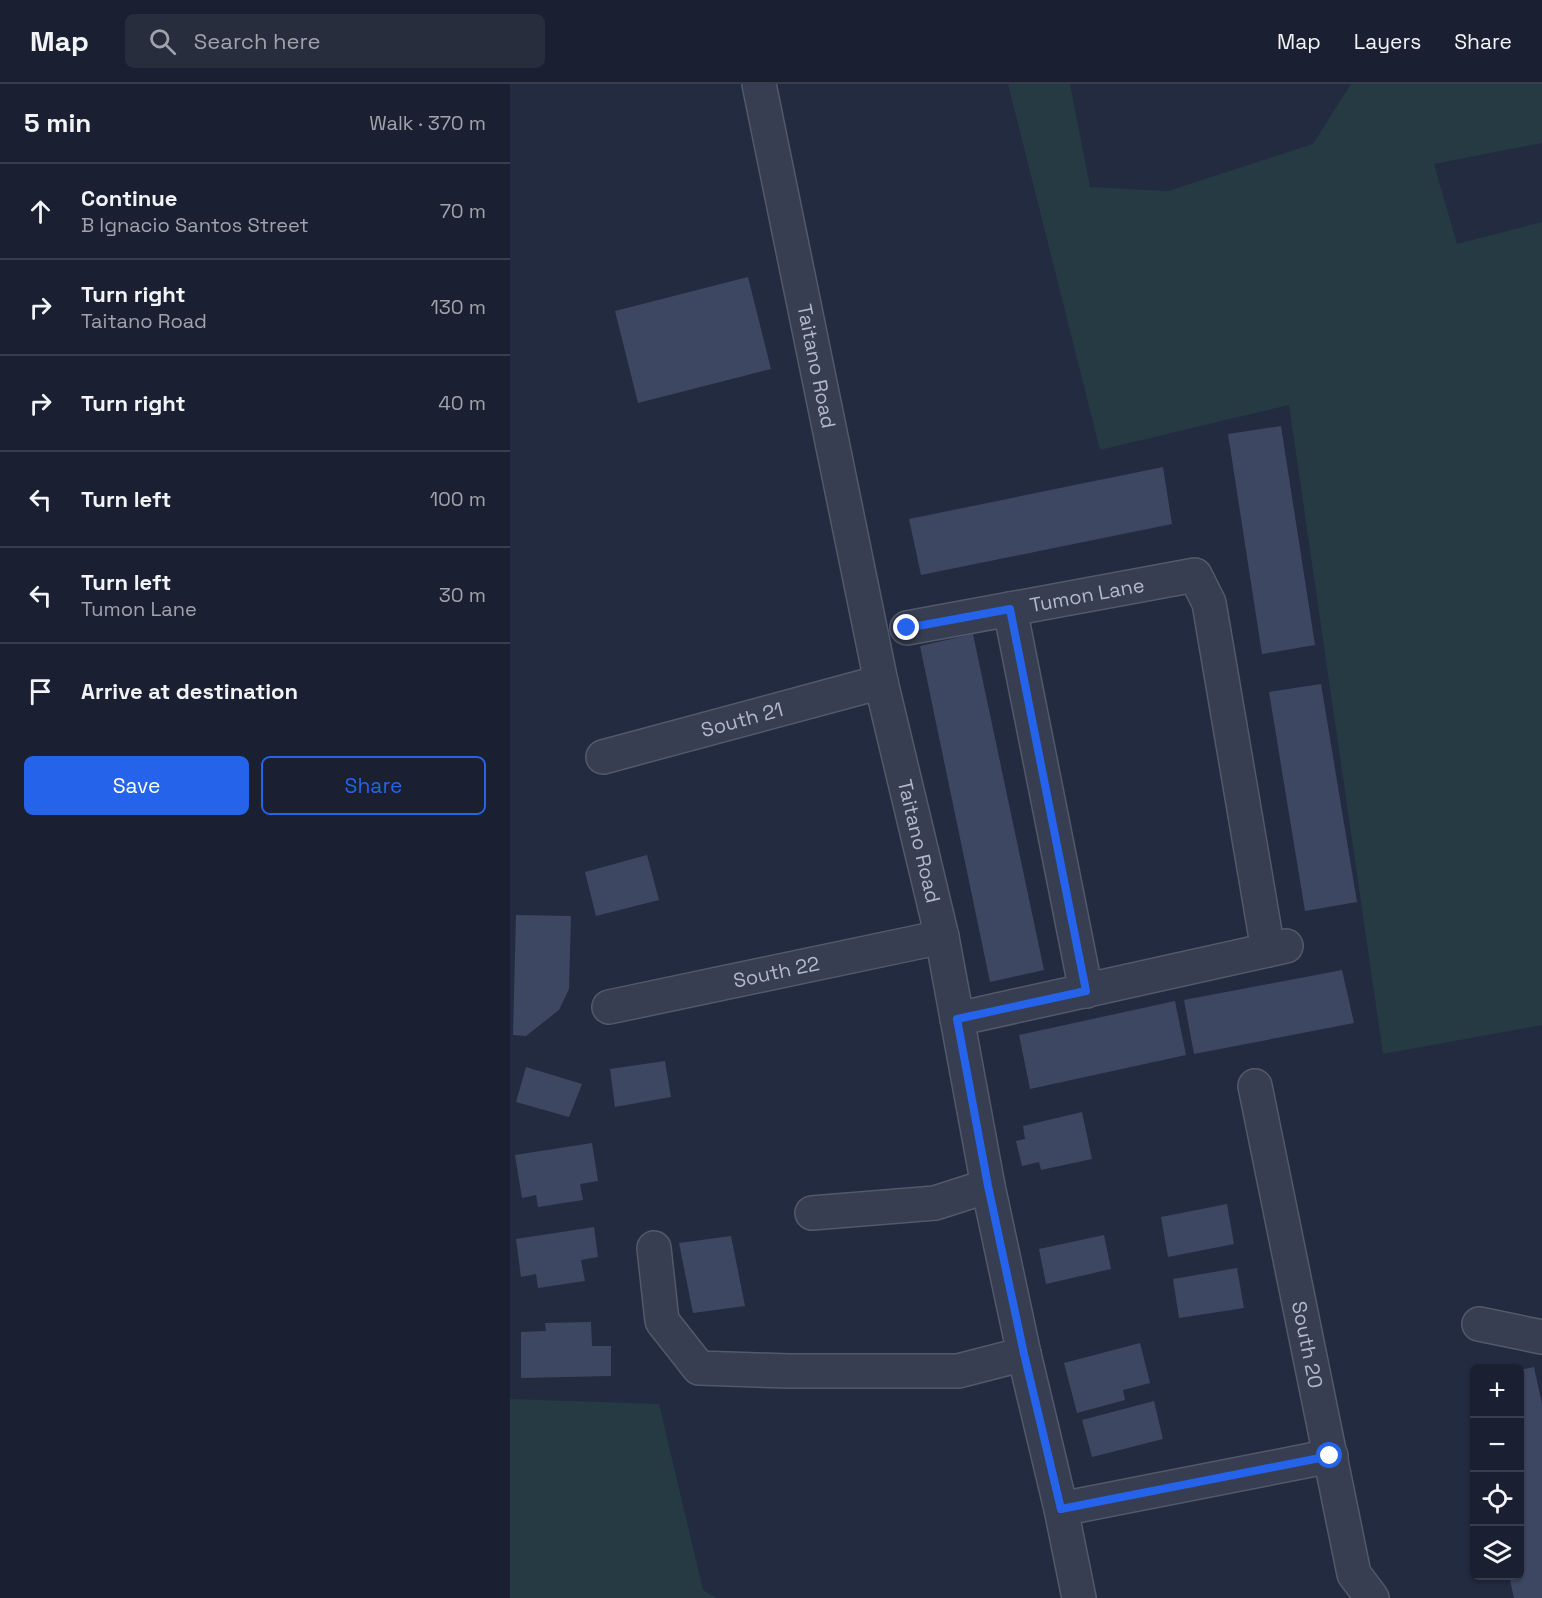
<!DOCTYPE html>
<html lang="en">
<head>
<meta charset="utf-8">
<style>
  body { margin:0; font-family:"Space Grotesk",sans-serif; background:#272d3d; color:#f1f3f6 }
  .controls { position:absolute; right:18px; bottom:18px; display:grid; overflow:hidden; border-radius:9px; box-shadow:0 2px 4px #0004 }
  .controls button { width:54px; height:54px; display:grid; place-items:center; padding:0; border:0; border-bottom:2px solid #383e4d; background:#1a2031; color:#f1f3f6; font:30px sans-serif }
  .stop { position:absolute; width:18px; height:18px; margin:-14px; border:4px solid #2563eb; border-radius:50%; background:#fff }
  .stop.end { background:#2563eb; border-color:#fff; box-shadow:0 2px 6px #0008 }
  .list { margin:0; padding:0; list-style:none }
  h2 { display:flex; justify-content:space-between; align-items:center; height:78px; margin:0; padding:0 24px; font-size:26px }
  h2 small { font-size:20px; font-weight:400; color:#9fa3ab }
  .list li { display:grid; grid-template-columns:39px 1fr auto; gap:18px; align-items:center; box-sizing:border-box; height:96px; padding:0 24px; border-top:2px solid #383e4d }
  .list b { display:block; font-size:22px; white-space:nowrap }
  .list p { margin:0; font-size:20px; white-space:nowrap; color:#9fa3ab }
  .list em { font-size:20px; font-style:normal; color:#9fa3ab }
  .actions { display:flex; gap:12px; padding:18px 24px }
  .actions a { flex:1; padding:14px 0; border:2px solid #2563eb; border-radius:9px; text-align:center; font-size:21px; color:#2563eb }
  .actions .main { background:#2563eb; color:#fff }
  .icon { flex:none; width:33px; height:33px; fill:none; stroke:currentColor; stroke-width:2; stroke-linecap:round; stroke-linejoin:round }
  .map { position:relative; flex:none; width:1032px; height:1514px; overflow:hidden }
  header { display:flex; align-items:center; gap:36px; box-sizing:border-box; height:84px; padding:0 30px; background:#1a2031; border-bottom:2px solid #383e4d }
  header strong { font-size:28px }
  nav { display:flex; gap:33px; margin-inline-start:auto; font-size:21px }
  .search { width:420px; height:54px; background:#272d3d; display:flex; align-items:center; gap:15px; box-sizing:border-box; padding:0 21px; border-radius:9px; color:#9fa3ab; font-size:22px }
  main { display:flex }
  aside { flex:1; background:#1a2031 }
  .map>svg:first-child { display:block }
  .green { fill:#253a42 }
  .building { fill:#3e4762 }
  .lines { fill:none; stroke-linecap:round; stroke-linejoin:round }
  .minor-casing { stroke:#52596b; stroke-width:36 }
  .minor { stroke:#373e51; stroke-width:33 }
  .route { stroke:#2563eb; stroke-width:8 }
  .labels { text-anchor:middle; stroke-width:5; stroke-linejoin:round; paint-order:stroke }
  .street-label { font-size:20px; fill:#b3b9cb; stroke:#1c2336 }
</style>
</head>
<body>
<header>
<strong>Map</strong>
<div class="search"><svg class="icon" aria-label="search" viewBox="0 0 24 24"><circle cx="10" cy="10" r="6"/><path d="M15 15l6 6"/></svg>Search here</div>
<nav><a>Map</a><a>Layers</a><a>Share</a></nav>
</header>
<main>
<aside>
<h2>5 min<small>Walk · 370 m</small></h2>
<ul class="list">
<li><svg class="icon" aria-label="ahead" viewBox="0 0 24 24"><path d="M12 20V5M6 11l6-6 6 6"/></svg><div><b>Continue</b><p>B Ignacio Santos Street</p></div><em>70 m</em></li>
<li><svg class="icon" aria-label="right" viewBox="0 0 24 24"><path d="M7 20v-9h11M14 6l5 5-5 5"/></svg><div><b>Turn right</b><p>Taitano Road</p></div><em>130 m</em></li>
<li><svg class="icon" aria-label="right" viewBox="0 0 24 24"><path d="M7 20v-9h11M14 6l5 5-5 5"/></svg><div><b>Turn right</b></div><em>40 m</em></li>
<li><svg class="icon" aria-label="left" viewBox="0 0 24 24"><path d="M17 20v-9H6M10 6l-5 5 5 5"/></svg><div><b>Turn left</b></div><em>100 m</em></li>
<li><svg class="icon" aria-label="left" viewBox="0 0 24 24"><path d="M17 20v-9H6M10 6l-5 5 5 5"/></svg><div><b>Turn left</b><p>Tumon Lane</p></div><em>30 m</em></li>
<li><svg class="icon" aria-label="arrive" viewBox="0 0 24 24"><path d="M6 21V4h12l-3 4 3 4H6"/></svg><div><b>Arrive at destination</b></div></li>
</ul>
<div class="actions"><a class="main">Save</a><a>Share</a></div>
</aside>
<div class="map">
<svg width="1032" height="1514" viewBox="0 0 1032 1514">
  <rect width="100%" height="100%" fill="#232b41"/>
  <path class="green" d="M498,0H560L580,103L658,107L803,60L841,0H1032V59L924,80L947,160L1032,138V941L873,970L779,321L590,366Z
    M0,1315L149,1320L193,1506L206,1514H0Z"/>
  <path class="building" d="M238,193L261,285L128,319L105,227Z
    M771,342L805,561L752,570L718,350Z
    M653,383L662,440L411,491L399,435Z
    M463,550L534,886L480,898L410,562Z
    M811,600L847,818L795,827L759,608Z
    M137,771L149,816L86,832L75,788Z
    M6,831L61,832L59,905L49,926L16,952L3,951Z
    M832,886L844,939L684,970L674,916Z
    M665,917L676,971L520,1005L509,951Z
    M155,977L161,1013L105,1023L100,985Z
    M16,983L72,1000L59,1033L6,1018Z
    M572,1028L582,1075L531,1086L529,1078L512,1082L506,1057L515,1055L513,1042Z
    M82,1059L88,1097L70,1100L73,1116L28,1123L26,1111L12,1114L5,1071Z
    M717,1120L724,1160L658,1173L651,1133Z
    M84,1143L88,1173L71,1176L75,1197L28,1204L26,1190L11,1193L6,1155Z
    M594,1151L601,1185L536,1200L529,1165Z
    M221,1152L235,1222L183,1229L169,1159Z
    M727,1184L734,1224L669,1234L663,1195Z
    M81,1238L82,1262H101V1292L11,1294V1248L36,1247L35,1239Z
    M630,1259L640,1299L613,1306L615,1316L567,1329L554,1279Z
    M1024,1283L1032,1320V1514H1004L999,1492H1010V1286Z
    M644,1317L653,1355L582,1373L572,1336Z"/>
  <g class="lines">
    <g class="minor-casing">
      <g id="minor">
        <path id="s1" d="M249,0L371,598L432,853L478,1102L514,1270L551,1425L569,1514"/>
        <path d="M500,525L576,907"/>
        <path id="s2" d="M397,544L685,491L699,519L758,866"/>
        <path id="s3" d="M93,673L371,598"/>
        <path id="s4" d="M99,923L432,853"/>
        <path d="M447,935L776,862"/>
        <path id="s5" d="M745,1002L844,1490L862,1514"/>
        <path d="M302,1129L425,1119L478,1102"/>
        <path d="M144,1164L152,1237L189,1284L278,1287H448L514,1270"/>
        <path d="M969,1240L1032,1253"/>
        <path d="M551,1425L821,1372"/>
      </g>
    </g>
    <use href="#minor" class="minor"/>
  </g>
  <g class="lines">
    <path class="route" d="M397,544L500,525L576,907L447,935L478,1102L514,1270L551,1425L820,1372"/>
  </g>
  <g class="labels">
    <g class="street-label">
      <text dy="7" stroke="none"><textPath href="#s1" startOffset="288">Taitano Road</textPath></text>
      <text dy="7" stroke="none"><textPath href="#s2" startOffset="183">Tumon Lane</textPath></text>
      <text dy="7" stroke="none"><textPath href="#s3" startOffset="144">South 21</textPath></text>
      <text dy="7" stroke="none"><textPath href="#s1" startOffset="774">Taitano Road</textPath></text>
      <text dy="7" stroke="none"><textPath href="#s4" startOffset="171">South 22</textPath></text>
      <text dy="7" stroke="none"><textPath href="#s5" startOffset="264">South 20</textPath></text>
    </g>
  </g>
</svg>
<div class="controls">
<button>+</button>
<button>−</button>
<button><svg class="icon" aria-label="locate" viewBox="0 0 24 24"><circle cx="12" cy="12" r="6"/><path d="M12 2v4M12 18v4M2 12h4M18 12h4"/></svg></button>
<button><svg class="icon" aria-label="layers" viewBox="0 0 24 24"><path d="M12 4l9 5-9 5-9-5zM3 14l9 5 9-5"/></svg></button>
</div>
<div class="stop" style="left:820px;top:1372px"></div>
<div class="stop end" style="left:397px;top:544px"></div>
</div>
</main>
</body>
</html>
